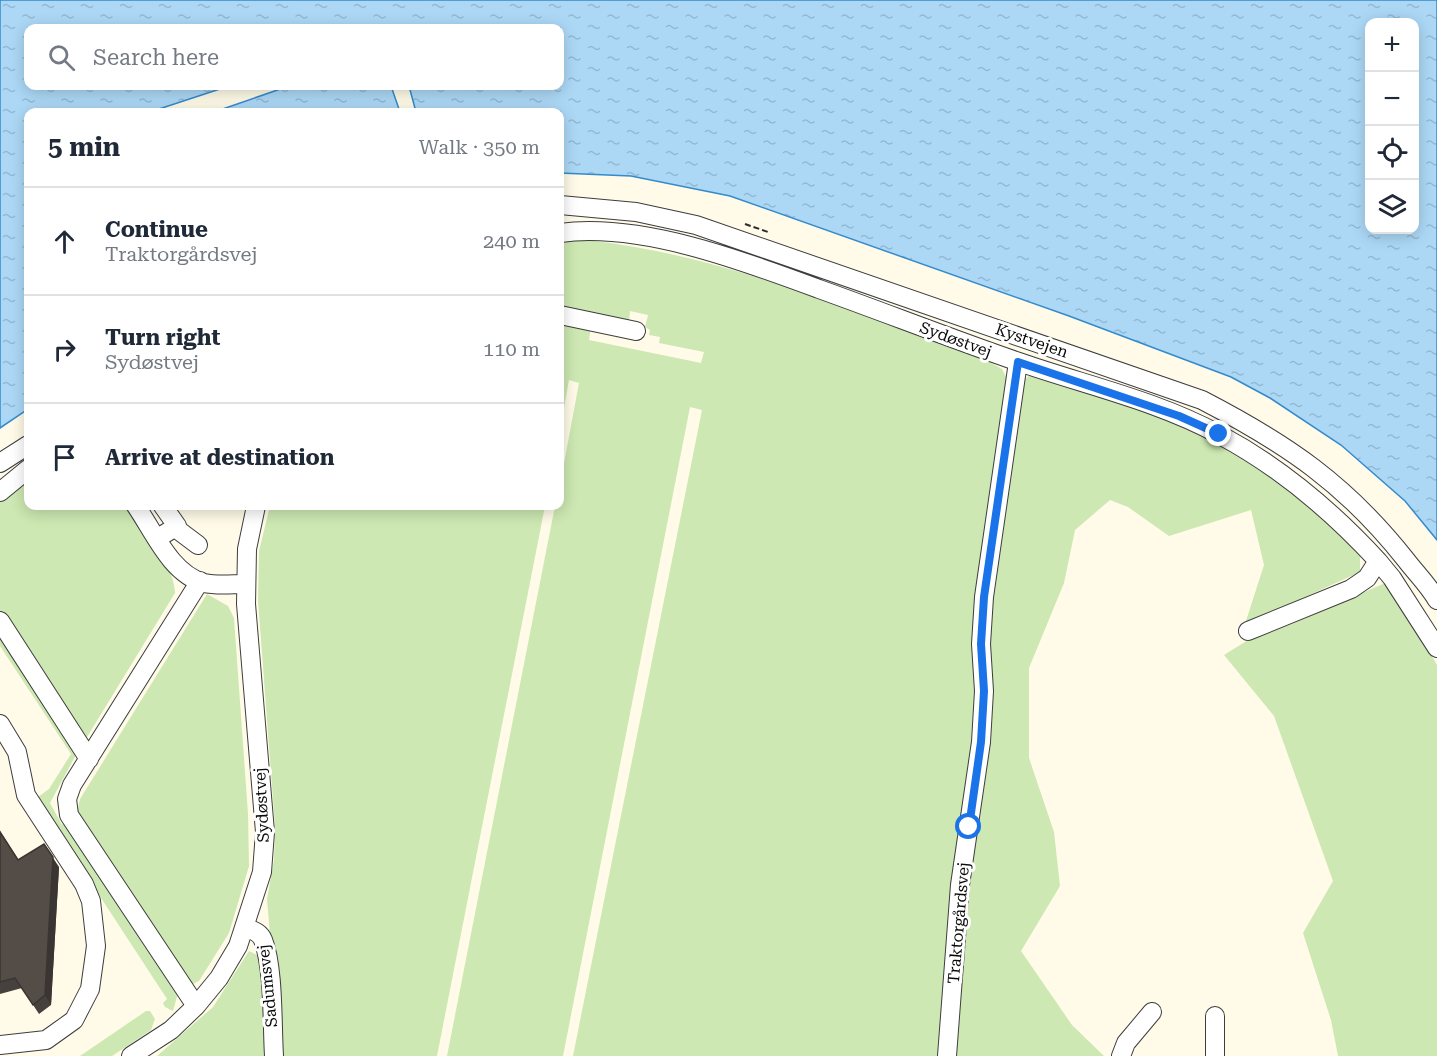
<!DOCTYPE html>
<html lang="en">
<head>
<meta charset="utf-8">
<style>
  body { margin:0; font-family:"Roboto Serif",serif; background:#f2f2f3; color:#1f2937 }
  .controls { position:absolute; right:18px; top:18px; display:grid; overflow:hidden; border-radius:12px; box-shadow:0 3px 15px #0003 }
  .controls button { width:54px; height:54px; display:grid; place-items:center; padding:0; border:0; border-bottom:2px solid #e0e1e3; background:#fff; color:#1f2937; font:30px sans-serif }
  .stop { position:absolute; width:18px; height:18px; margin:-14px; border:4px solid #1a73e8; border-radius:50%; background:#fff }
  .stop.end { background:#1a73e8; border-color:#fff; box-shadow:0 2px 6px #0008 }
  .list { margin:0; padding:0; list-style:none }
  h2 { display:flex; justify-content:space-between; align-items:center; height:78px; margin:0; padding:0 24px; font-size:26px }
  h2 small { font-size:20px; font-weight:400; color:#747a83 }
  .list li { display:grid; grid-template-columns:39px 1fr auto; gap:18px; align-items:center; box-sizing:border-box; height:108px; padding:0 24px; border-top:2px solid #e0e1e3 }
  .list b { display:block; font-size:22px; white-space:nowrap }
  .list p { margin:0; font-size:20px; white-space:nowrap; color:#747a83 }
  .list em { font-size:20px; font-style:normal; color:#747a83 }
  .icon { flex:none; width:33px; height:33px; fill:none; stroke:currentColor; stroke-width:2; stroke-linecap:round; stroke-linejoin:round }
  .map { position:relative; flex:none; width:1437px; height:1056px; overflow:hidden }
  .search { position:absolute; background:#fff; box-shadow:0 3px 15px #0003; left:24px; top:24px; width:540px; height:66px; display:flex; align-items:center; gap:15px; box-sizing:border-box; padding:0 21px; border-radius:12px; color:#747a83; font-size:22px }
  .panel { position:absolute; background:#fff; box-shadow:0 3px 15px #0003; left:24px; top:108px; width:540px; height:402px; border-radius:12px }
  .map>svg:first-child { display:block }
  .grass { fill:#cde8b2 }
  .water { fill:url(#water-ripples); stroke:#338bcd; stroke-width:1.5; fill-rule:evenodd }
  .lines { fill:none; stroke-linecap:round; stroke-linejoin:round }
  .minor-casing { stroke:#3d3d3d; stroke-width:20 }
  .path { stroke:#2c2c2c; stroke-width:2; stroke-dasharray:6 3; stroke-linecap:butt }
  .minor { stroke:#fff; stroke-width:18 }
  .wall { fill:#47413d }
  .shaded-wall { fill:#3a3532 }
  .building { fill:#534c47; stroke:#3a3532; stroke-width:1.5 }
  .route { stroke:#1a73e8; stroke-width:8 }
  .labels { text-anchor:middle; stroke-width:6; stroke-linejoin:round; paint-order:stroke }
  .street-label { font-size:16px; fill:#0a0a0a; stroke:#fff }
</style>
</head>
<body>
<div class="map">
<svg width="1437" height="1056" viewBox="0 0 1437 1056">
  <defs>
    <pattern id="water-ripples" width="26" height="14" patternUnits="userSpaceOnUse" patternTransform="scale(1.5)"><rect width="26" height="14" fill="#acd8f6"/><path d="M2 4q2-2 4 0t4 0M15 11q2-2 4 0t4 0" fill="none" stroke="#93b8d2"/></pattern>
  </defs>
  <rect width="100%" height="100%" fill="#fffbe8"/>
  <path class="grass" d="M587,240C723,255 851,310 979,356L1002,369L1007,379L975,698V738L941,1056H573L702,410L690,407L563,1056H447L555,506H560V485L579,383L569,380L560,430V320L591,326L589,340L701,363L704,352L659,343L660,337L649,335L650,330L645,327L648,315L630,311L629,321L560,313V242Z
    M1033,373C1094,394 1160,412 1217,442C1271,471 1316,510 1360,553V572L1245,624L1264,565L1251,510L1169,536L1128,507L1110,500L1075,530L1064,583L1029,668V758L1054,832L1060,886L1021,951L1072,1025L1104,1056H953L987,631L1022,381Z
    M28,472V506H127C142,529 175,566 175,593L84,742L0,612V497Z
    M270,506H545L437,1056H280L267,899L274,860L275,826L258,600L259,551Z
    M1385,583L1405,609L1437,665V1056H1338L1331,1020L1303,933L1333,881L1274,716L1224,655L1253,637L1292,624Z
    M207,594L228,606L234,618L248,814L249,866L229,933L199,981L191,985L77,813L80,799Z
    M0,628L77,753L50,803L62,825L65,821L178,993L173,1011L165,1007L163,1003L167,999L39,803L34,800L49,789L71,754L0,646Z
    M249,951L259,956L263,966L269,1056H157L213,1007Z
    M146,1011H150L155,1019L151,1030L112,1056H80Z"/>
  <path class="water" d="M0,0H1437V540L1405,501L1341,445L1270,398L1231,377L1069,316L730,196L631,176L560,173V112H416L409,86H560V28H28V86H229L150,112H28V409L0,428ZM1370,22H1414V230H1370Z
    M289,86H391L400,112H214Z"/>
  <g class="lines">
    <g class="minor-casing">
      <path id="minor" d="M560,205L636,212L696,225L1202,400C1287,444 1346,484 1406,560C1416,573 1429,586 1437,600
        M560,233C640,222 744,261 819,289C886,313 952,339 1019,362C1085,385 1158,401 1220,435C1280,467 1332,511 1378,561L1367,578L1351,589L1248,631
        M560,315L636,331
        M0,463L28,445
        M0,492L28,469
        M136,506C154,532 171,574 204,583C217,586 232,584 246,584
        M177,526L178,530L198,545
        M158,538L177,526L163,506
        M1378,561L1392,578L1437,648
        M0,621L89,759
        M0,724L17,752L26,795L84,884L91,901L96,946L90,989L74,1020L46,1040L0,1045
        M245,927C252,930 260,932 263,940C274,968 272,1024 274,1056
        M196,1006L69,815L67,799L72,785L200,581
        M1215,1016V1056
        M131,1056L171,1030L196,1006L219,978L238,946L262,872L265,832L246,604L247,549L256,506
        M947,1056L960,885L981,742L984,691L981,644L984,597L1018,362
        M1121,1056L1126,1043L1152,1012"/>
    </g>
    <path class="path" d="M745,224L768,232"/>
    <use href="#minor" class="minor"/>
  </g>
  <path class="wall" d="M184,506H193L186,510Z
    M0,831L18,859L59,867L51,1005L39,1014L22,988L0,994Z"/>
  <path class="shaded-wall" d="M44,844L59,867L51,1005L45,995Z"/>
  <path class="building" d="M0,832L18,860L44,844L53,857L45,995L33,1005L15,978L0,982Z"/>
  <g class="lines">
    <path class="route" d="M969,827L981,742L984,691L981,644L984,597L1018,362L1179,416L1219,434"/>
  </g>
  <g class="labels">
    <g class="street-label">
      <text transform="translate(956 339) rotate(20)" y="6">Sydøstvej</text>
      <text transform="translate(1032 340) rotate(19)" y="6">Kystvejen</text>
      <text transform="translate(261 805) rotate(-93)" y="6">Sydøstvej</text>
      <text transform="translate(958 923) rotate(-85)" y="6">Traktorgårdsvej</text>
      <text transform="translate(267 986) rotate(-96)" y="6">Sadumsvej</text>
    </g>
  </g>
</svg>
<div class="controls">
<button>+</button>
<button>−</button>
<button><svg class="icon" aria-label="locate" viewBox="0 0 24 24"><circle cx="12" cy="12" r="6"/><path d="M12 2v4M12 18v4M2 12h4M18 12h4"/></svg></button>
<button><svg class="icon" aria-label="layers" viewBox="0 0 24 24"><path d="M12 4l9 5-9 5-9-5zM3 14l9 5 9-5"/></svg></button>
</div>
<div class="stop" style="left:969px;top:827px"></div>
<div class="stop end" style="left:1219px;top:434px"></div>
<div class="search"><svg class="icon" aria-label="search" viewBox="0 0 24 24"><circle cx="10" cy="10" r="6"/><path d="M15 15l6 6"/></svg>Search here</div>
<section class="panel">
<h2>5 min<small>Walk · 350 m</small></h2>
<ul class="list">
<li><svg class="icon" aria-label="ahead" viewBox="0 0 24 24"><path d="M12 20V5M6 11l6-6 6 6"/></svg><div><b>Continue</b><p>Traktorgårdsvej</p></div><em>240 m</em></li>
<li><svg class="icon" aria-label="right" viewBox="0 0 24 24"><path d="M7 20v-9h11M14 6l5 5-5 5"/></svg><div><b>Turn right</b><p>Sydøstvej</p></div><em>110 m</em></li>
<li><svg class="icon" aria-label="arrive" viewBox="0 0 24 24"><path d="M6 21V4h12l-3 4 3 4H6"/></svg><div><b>Arrive at destination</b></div></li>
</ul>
</section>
</div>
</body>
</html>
